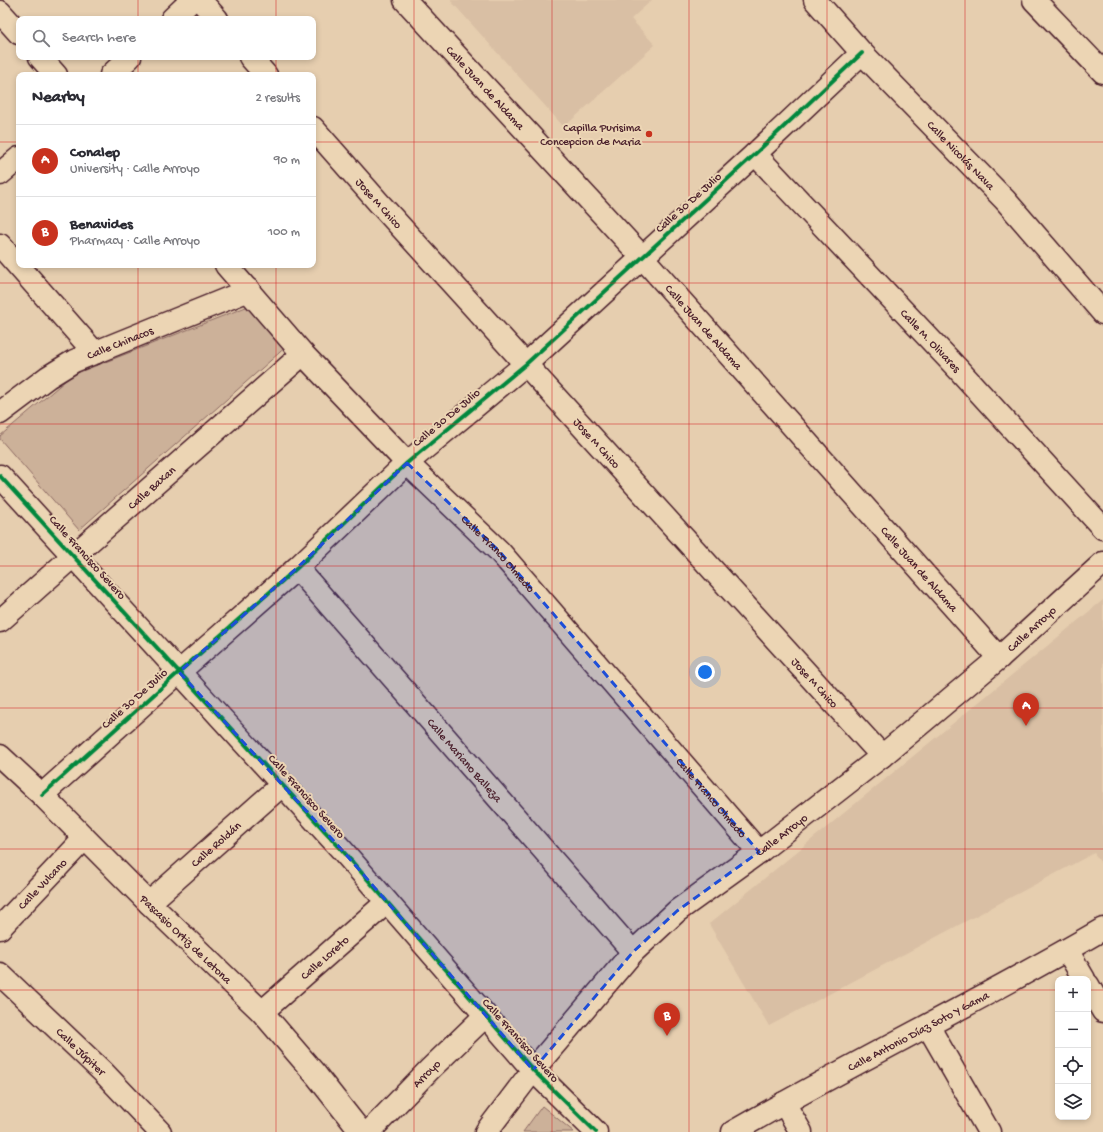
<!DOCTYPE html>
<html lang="en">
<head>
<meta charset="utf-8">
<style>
  body { margin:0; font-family:"Gochi Hand",sans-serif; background:#f2f2f3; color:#2b2b33 }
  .controls { position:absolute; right:12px; bottom:12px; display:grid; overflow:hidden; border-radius:8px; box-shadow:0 2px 6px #0003 }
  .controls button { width:36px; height:36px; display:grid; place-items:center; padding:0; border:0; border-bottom:1px solid #e1e1e2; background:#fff; color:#2b2b33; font:20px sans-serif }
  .you { position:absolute; left:705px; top:672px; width:14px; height:14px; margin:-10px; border:3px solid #fff; border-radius:50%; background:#1a73e8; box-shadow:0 0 0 6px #1a73e833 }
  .badge { display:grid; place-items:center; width:26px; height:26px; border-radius:50%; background:#c8321e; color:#fff; font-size:13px; font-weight:700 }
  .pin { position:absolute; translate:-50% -33px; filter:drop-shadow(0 1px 2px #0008) }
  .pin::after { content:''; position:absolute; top:21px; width:14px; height:12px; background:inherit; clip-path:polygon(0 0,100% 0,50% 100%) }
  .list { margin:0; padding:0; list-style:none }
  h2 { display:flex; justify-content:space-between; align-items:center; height:52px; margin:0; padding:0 16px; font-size:17px }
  h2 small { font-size:13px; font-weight:400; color:#7c7c81 }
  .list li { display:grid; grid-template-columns:26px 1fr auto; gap:12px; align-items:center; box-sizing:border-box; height:72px; padding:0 16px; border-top:1px solid #e1e1e2 }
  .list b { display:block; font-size:15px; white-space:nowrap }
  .list p { margin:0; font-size:13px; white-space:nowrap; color:#7c7c81 }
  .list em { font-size:13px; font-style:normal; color:#7c7c81 }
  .icon { flex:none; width:22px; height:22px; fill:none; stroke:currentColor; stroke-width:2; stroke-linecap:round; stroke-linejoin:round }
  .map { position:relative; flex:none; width:1103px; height:1132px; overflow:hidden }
  .search { position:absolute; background:#fff; box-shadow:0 2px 6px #0003; left:16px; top:16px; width:300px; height:44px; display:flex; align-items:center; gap:10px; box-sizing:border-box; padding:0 14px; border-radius:8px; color:#7c7c81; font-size:15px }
  .panel { position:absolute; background:#fff; box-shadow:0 2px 6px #0003; left:16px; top:72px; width:300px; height:196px; border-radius:8px }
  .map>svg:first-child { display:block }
  .built { fill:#d9bfa4 }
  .green { fill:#ccb199; stroke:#8b6862 }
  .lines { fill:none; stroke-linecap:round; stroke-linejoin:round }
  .minor-casing { stroke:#4a1f2b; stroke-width:25 }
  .minor { stroke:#ecd5b4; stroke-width:22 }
  .cycleway-casing { stroke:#ecd5b4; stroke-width:6 }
  .cycleway { stroke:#00873e; stroke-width:4 }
  .marked { fill:#1d4ed8; fill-opacity:0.2; stroke:#1d4ed8; stroke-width:3; stroke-dasharray:8 5; stroke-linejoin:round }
  .grid { fill:none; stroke:#d62828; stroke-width:1; stroke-opacity:0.55 }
  .poi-dot { fill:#c8321e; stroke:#ecd5b4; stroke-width:1.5 }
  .labels { text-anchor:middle; stroke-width:4; stroke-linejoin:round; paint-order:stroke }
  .street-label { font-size:12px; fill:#4a1f2b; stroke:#ecd5b4 }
  .poi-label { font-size:12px; fill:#4a1f2b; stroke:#ecd5b4; text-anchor:end }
</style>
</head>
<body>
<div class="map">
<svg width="1103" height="1132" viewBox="0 0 1103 1132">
  <rect width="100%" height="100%" fill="#e6ceaf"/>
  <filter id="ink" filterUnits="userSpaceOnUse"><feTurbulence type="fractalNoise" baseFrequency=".025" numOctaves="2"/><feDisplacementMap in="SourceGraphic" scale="8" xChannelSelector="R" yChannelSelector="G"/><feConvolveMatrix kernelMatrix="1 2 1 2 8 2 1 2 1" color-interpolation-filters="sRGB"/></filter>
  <g filter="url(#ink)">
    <path class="built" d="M450,0H652L631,19L655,45L564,127Z
      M1103,600V866L1094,853L769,1026L709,924Z"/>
    <path class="green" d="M251,305L288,345L79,530L0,439V436L72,375Z
      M542,1106L574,1132H523Z"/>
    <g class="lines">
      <g class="minor-casing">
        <g id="minor">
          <path d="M200,0L217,19"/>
          <path id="s1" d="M405,0L642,257L999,658"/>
          <path id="s2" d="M815,0L862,53L1005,200L1103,313"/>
          <path d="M1034,0L1103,72"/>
          <path d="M0,12L19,33"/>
          <path d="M172,19L192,0"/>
          <path d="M40,57L56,75"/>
          <path d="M250,57L266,75"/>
          <path d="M111,75L130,57"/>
          <path id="s3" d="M313,128L379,203L882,756"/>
          <path id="s4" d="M755,154L958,369L1103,528"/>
          <path d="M0,174L19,158"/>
          <path d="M0,245L95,353"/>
          <path id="s5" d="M226,265L303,354L407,463L499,551L759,852"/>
          <path id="s6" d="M0,413L48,377L74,361L249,290"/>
          <path d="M0,476L342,850L533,1070L596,1132"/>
          <path id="s7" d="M297,568L633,952"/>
          <path id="s8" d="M0,621L73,556L303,354"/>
          <path id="s9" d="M0,756L42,795L149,903L262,1012L316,1075L361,1132"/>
          <path d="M42,795L179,672L297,568L407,463L526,364L755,154L862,53"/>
          <path id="s10" d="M149,903L283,784"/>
          <path id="s11" d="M0,928L84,839"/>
          <path d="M1067,950L1084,979"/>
          <path id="s12" d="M0,974L104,1073L160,1132"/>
          <path d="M1088,985L1103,1011"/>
          <path id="s13" d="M262,1012L387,902"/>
          <path d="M928,1026L989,1132"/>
          <path d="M784,1103L801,1132"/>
          <path id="s14" d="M369,1132L430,1069L485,1016"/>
          <path id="s15" d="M486,1132L533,1070L633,952L677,911L759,852L882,756L999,658L1103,563"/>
          <path id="s16" d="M733,1132C855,1061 982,1000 1103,929"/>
        </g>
      </g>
      <use href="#minor" class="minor"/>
      <g class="cycleway-casing">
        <path id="cycleway" d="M0,476L342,850L533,1070L596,1132
          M42,795L179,672L297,568L407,463L526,364L755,154L862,53"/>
      </g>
      <use href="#cycleway" class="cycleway"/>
    </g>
  </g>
  <path class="marked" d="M407,463L499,551L759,852L677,911L633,952L533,1070L342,850L179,672L297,568Z"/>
  <path class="grid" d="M138,0V19M276,0V19M414,0V1132M552,0V1132M689,0V1132M827,0V1132M965,0V1132M138,57V75M276,57V75M0,142H19M313,142H1103M138,265V1132M276,265V1132M0,283H1103M0,424H1103M0,566H1103M0,708H1103M0,849H1103M0,990H1058M1088,990H1103"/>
  <circle class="poi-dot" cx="649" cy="134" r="4"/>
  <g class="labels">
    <g class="street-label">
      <text dy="4" stroke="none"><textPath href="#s1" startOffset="119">Calle Juan de Aldama</textPath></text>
      <text dy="4" stroke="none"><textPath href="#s2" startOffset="213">Calle Nicolás Nava</textPath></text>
      <text transform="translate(688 202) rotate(-42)" y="4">Calle 30 De Julio</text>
      <text dy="4" stroke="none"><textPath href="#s3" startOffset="100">Jose M Chico</textPath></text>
      <text dy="4" stroke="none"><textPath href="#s1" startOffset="443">Calle Juan de Aldama</textPath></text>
      <text dy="4" stroke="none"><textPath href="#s4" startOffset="256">Calle M. Olivares</textPath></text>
      <text dy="4" stroke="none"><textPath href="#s6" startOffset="140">Calle Chinacos</textPath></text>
      <text transform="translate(446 417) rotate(-40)" y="4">Calle 30 De Julio</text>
      <text dy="4" stroke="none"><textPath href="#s3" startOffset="424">Jose M Chico</textPath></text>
      <text dy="4" stroke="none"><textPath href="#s8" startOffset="202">Calle Baxan</textPath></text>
      <text dy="4" stroke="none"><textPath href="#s5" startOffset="397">Calle Franco Olmedo</textPath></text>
      <text transform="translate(88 557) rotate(48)" y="4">Calle Francisco Severo</text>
      <text dy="4" stroke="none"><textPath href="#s1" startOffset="767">Calle Juan de Aldama</textPath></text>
      <text dy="4" stroke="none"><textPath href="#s15" startOffset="746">Calle Arroyo</textPath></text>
      <text dy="4" stroke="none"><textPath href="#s3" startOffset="748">Jose M Chico</textPath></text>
      <text transform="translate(134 698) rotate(-42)" y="4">Calle 30 De Julio</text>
      <text dy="4" stroke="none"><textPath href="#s7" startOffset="255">Calle Mariano Balleza</textPath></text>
      <text transform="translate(307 796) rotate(48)" y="4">Calle Francisco Severo</text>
      <text dy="4" stroke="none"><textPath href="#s5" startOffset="721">Calle Franco Olmedo</textPath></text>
      <text dy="4" stroke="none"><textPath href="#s15" startOffset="422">Calle Arroyo</textPath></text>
      <text dy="4" stroke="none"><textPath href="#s10" startOffset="89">Calle Roldán</textPath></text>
      <text dy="4" stroke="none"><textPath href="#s11" startOffset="61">Calle Vulcano</textPath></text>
      <text dy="4" stroke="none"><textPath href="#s9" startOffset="261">Pascasio Ortiz de Letona</textPath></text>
      <text dy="4" stroke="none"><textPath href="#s13" startOffset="83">Calle Loreto</textPath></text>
      <text dy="4" stroke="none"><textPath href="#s16" startOffset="211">Calle Antonio Díaz Soto Y Gama</textPath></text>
      <text transform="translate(521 1040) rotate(48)" y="4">Calle Francisco Severo</text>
      <text dy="4" stroke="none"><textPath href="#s12" startOffset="112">Calle Júpiter</textPath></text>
      <text dy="4" stroke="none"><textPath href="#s14" startOffset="82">Arroyo</textPath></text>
    </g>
    <g class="poi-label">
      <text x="641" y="131">Capilla Purisima<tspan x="641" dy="14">Concepcion de Maria</tspan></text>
    </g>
  </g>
</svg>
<div class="controls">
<button>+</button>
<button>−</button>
<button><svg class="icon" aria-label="locate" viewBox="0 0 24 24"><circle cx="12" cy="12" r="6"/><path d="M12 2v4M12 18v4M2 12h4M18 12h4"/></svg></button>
<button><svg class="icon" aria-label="layers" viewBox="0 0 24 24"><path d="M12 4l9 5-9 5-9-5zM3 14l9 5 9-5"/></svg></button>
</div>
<div class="you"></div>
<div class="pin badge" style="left:1026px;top:726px">A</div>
<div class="pin badge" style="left:667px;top:1036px">B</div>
<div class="search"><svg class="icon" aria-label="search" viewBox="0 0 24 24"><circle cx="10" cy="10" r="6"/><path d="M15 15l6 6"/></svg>Search here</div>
<section class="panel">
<h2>Nearby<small>2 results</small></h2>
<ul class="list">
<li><span class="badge">A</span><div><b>Conalep</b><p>University · Calle Arroyo</p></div><em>90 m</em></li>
<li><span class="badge">B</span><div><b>Benavides</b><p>Pharmacy · Calle Arroyo</p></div><em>100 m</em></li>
</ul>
</section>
</div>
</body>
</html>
